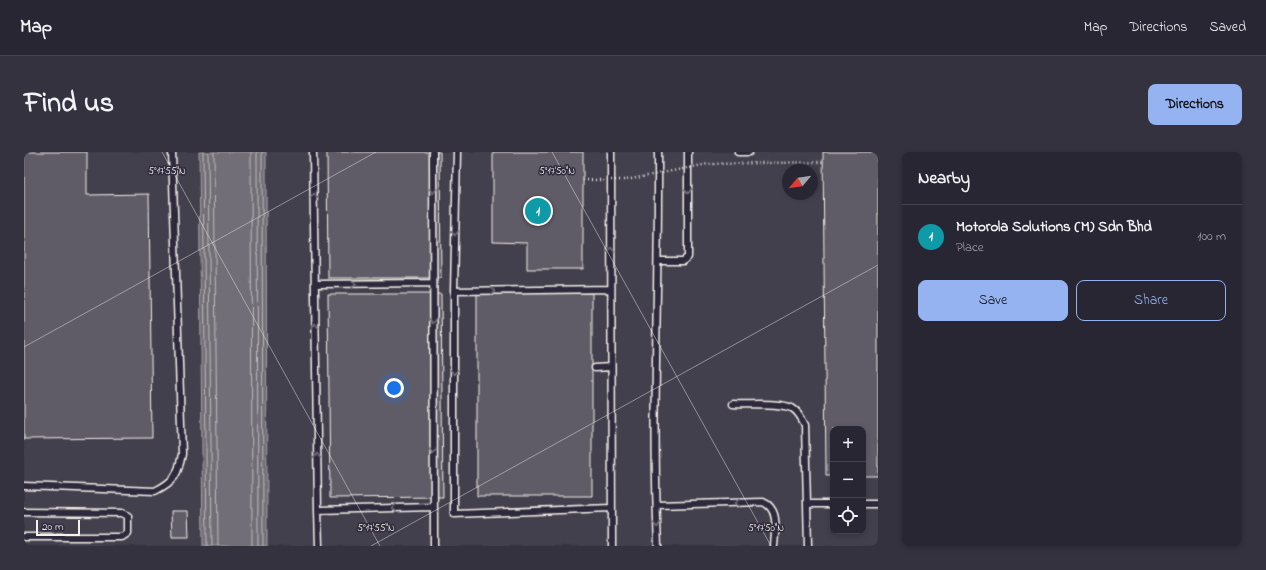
<!DOCTYPE html>
<html lang="en">
<head>
<meta charset="utf-8">
<style>
  body { margin:0; font-family:"Indie Flower",sans-serif; background:#35323f; color:#f1f3f6 }
  .controls { position:absolute; right:12px; bottom:12px; display:grid; overflow:hidden; border-radius:8px; box-shadow:0 2px 6px #0003 }
  .controls button { width:36px; height:36px; display:grid; place-items:center; padding:0; border:0; border-bottom:1px solid #45434e; background:#292633; color:#f1f3f6; font:20px sans-serif }
  .compass { position:absolute; left:758px; top:12px; width:36px; height:36px; border-radius:50%; background:#292633; box-shadow:0 2px 6px #0003; rotate:241deg }
  .scale { position:absolute; left:12px; bottom:10px; width:44px; box-sizing:border-box; padding-left:4px; border:2px solid #f4f1e8; border-top:0; font-size:11px; line-height:14px; white-space:nowrap; color:#f4f1e8; -webkit-text-stroke:3px #2f2a3d; paint-order:stroke }
  .you { position:absolute; left:370px; top:236px; width:14px; height:14px; margin:-10px; border:3px solid #fff; border-radius:50%; background:#1a73e8; box-shadow:0 0 0 6px #1a73e833 }
  .badge { display:grid; place-items:center; width:26px; height:26px; border-radius:50%; background:#95b2f1; color:#fff; font-size:13px; font-weight:700 }
  .pin { position:absolute; translate:-50% -50%; border:2px solid #fff; box-shadow:0 1px 4px #0006 }
  .list { margin:0; padding:0; list-style:none }
  h2 { display:flex; justify-content:space-between; align-items:center; height:52px; margin:0; padding:0 16px; font-size:17px }
  h2 small { font-size:13px; font-weight:400; color:#a5a5ac }
  .list li { display:grid; grid-template-columns:26px 1fr auto; gap:12px; align-items:center; box-sizing:border-box; height:64px; padding:0 16px; border-top:1px solid #45434e }
  .list b { display:block; font-size:15px; white-space:nowrap }
  .list p { margin:0; font-size:13px; white-space:nowrap; color:#a5a5ac }
  .list em { font-size:13px; font-style:normal; color:#a5a5ac }
  .actions { display:flex; gap:8px; padding:12px 16px }
  .actions a { flex:1; padding:9px 0; border:1px solid #95b2f1; border-radius:8px; text-align:center; font-size:14px; color:#95b2f1 }
  .actions .main { background:#95b2f1; color:#111 }
  .icon { flex:none; width:22px; height:22px; fill:none; stroke:currentColor; stroke-width:2; stroke-linecap:round; stroke-linejoin:round }
  .map { position:relative; flex:none; width:854px; height:394px; overflow:hidden; border-radius:8px }
  header { display:flex; align-items:center; gap:24px; box-sizing:border-box; height:56px; padding:0 20px; background:#292633; border-bottom:1px solid #45434e }
  header strong { font-size:19px }
  nav { display:flex; gap:22px; margin-inline-start:auto; font-size:14px }
  .intro { display:flex; align-items:center; justify-content:space-between; box-sizing:border-box; height:96px; padding:0 24px }
  h1 { margin:0; font-size:28px }
  .button { padding:10px 18px; border-radius:8px; background:#95b2f1; color:#111; font-size:14px; font-weight:700 }
  main { display:flex; gap:24px; padding:0 24px }
  aside { flex:1; background:#292633; border-radius:8px; box-shadow:0 2px 6px #0003 }
  .map>svg:first-child { display:block }
  .built { fill:#433f4e; fill-rule:evenodd }
  .water { fill:#726e77; stroke:#a6a2a4 }
  .lines { fill:none; stroke-linecap:round; stroke-linejoin:round }
  .shore { stroke:#c0bdbb; stroke-width:1 }
  .building { fill:#5f5c67; stroke:#f4f1e8 }
  .lane-casing { stroke:#f4f1e8; stroke-width:9 }
  .lane { stroke:#2f2a3d; stroke-width:6 }
  .path-bridge { stroke:#f4f1e8; stroke-width:2.5; stroke-dasharray:1 3; stroke-linecap:butt }
  .oneway { stroke:#747079 }
  .ticks { fill:none; stroke:#f4f1e8; stroke-width:1; stroke-opacity:0.45 }
  .ticks-label { font-size:10px; text-anchor:middle; fill:#f4f1e8; stroke:#2f2a3d; stroke-width:3; stroke-linejoin:round; paint-order:stroke }
</style>
</head>
<body>
<header>
<strong>Map</strong>
<nav><a>Map</a><a>Directions</a><a>Saved</a></nav>
</header>
<div class="intro"><h1>Find us</h1><a class="button">Directions</a></div>
<main>
<div class="map">
<svg width="854" height="394" viewBox="0 0 854 394">
  <rect width="100%" height="100%" fill="#373244"/>
  <filter id="ink" filterUnits="userSpaceOnUse"><feTurbulence type="fractalNoise" baseFrequency=".025" numOctaves="2"/><feDisplacementMap in="SourceGraphic" scale="8" xChannelSelector="R" yChannelSelector="G"/><feConvolveMatrix kernelMatrix="1 2 1 2 8 2 1 2 1" color-interpolation-filters="sRGB"/></filter>
  <g filter="url(#ink)">
    <path class="built" d="M0,0H854V394H0ZM764,18H788V42H764ZM809,277H839V379H809Z"/>
    <path class="water" d="M175,0H242L243,394H179Z"/>
    <g class="lines">
      <path class="shore" d="M179,0L183,394
        M184,0L188,394
        M190,0L194,394
        M227,0L228,394
        M233,0L234,394
        M238,0L239,394"/>
    </g>
    <path class="building" d="M0,0H63V43L125,42L128,286L0,287Z
      M303,0H416L417,126H304Z
      M469,0H559V117H503V91L469,90Z
      M799,0H854V324H839V277H809V324H802Z
      M453,141H568V344H453Z
      M304,142H417L419,345L306,346Z
      M147,359H164L165,385H148Z"/>
    <g class="lines">
      <g class="lane-casing">
        <path id="lane" d="M289,0L294,358L409,355
          M409,0L410,394
          M433,0L430,139V362L587,356
          M587,0L588,394
          M634,0C635,131 628,263 634,394
          M714,0H725
          M634,109H659L664,105V0
          M291,132L409,131
          M430,139L587,137
          M571,216L587,215
          M709,252C725,253 755,250 768,256C775,260 778,267 781,273L783,352
          M0,334L131,339C151,329 154,323 158,302L148,0
          M839,352H854
          M633,353L739,350C756,357 751,379 750,394
          M294,358L295,394
          M0,360L98,361L104,364V381L98,385H0
          M784,394L783,352H809"/>
      </g>
      <use href="#lane" class="lane"/>
      <path class="path-bridge" d="M559,28H602L684,12L799,10"/>
    </g>
    <defs><path id="oneway-chevron" d="M-2-3.5L2.5 0L-2 3.5" fill="none" stroke-width="1.6" stroke-linecap="round" stroke-linejoin="round"/></defs>
    <g class="oneway">
      <use href="#oneway-chevron" transform="translate(409 39) rotate(90)"/>
      <use href="#oneway-chevron" transform="translate(664 39) rotate(89)"/>
      <use href="#oneway-chevron" transform="translate(290 44) rotate(-91)"/>
      <use href="#oneway-chevron" transform="translate(431 81) rotate(91)"/>
      <use href="#oneway-chevron" transform="translate(587 98) rotate(-90)"/>
      <use href="#oneway-chevron" transform="translate(330 132) rotate(-1)"/>
      <use href="#oneway-chevron" transform="translate(469 139) rotate(-1)"/>
      <use href="#oneway-chevron" transform="translate(409 169) rotate(90)"/>
      <use href="#oneway-chevron" transform="translate(291 174) rotate(-91)"/>
      <use href="#oneway-chevron" transform="translate(430 220) rotate(90)"/>
      <use href="#oneway-chevron" transform="translate(409 299) rotate(90)"/>
      <use href="#oneway-chevron" transform="translate(293 304) rotate(-91)"/>
      <use href="#oneway-chevron" transform="translate(713 351) rotate(179)"/>
      <use href="#oneway-chevron" transform="translate(370 356) rotate(179)"/>
      <use href="#oneway-chevron" transform="translate(633 373) rotate(87)"/>
    </g>
  </g>
  <path class="ticks" d="M138,0L356,394M528,0L747,394M0,195L352,0M347,394L854,113"/>
  <g class="ticks-label">
    <text x="143" y="22">5°17'55"N</text>
    <text x="533" y="22">5°17'50"N</text>
    <text x="352" y="379">5°17'55"N</text>
    <text x="742" y="379">5°17'50"N</text>
  </g>
</svg>
<div class="controls">
<button>+</button>
<button>−</button>
<button><svg class="icon" aria-label="locate" viewBox="0 0 24 24"><circle cx="12" cy="12" r="6"/><path d="M12 2v4M12 18v4M2 12h4M18 12h4"/></svg></button>
</div>
<svg class="compass" viewBox="-18 -18 36 36"><path d="M0-13l5 13h-10z" fill="#e53935"/><path d="M0 13l5-13h-10z" fill="#a5a5ac"/></svg>
<div class="scale">20 m</div>
<div class="you"></div>
<div class="pin badge" style="left:514px;top:59px;background:#0f9aa8">1</div>
</div>
<aside>
<h2>Nearby<small></small></h2>
<ul class="list">
<li><span class="badge" style="background:#0f9aa8">1</span><div><b>Motorola Solutions (M) Sdn Bhd</b><p>Place</p></div><em>100 m</em></li>
</ul>
<div class="actions"><a class="main">Save</a><a>Share</a></div>
</aside>
</main>
</body>
</html>
